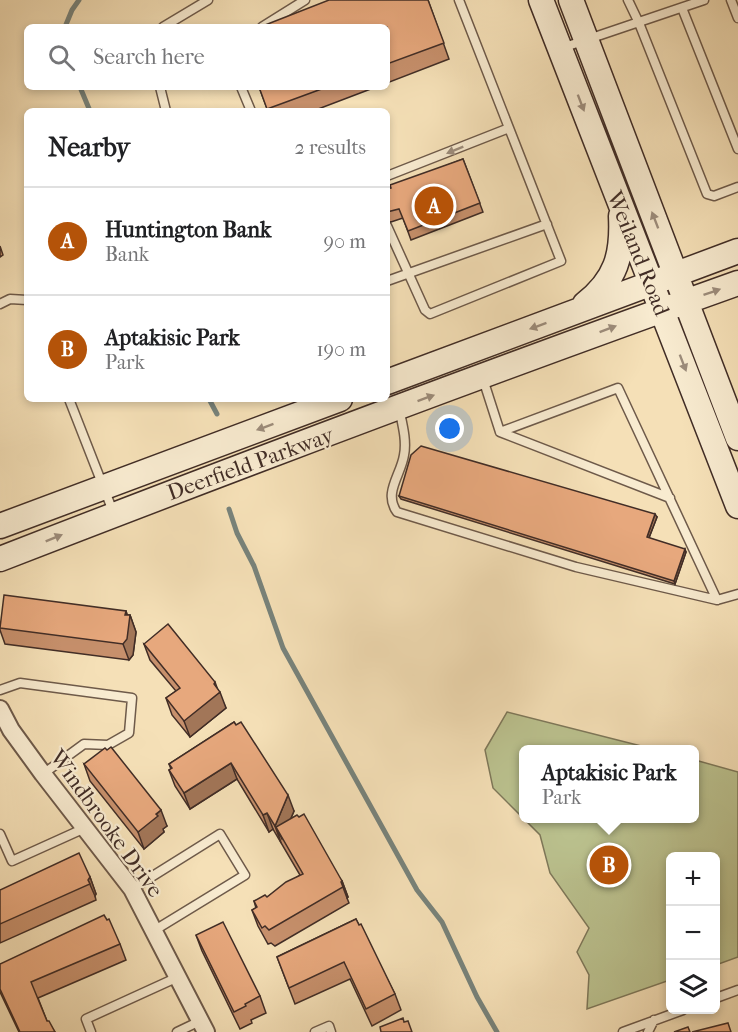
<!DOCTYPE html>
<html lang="en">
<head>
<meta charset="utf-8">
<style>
  body { margin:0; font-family:"IM FELL French Canon",serif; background:#f2f2f2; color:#202124 }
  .controls { position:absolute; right:18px; bottom:18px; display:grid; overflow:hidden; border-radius:9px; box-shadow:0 3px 9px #0003 }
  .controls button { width:54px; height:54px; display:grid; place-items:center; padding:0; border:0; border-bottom:2px solid #e0e0e0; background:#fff; color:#202124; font:30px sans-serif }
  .you { position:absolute; left:450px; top:429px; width:21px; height:21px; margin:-15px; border:4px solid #fff; border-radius:50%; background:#1a73e8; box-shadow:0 0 0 9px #1a73e833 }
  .badge { display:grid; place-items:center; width:39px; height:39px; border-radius:50%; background:#b45309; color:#fff; font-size:20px; font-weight:700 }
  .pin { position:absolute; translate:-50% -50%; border:3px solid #fff; box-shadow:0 2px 6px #0006 }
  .popup { position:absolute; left:519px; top:745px; width:180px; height:78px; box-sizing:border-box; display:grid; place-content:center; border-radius:9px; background:#fff; filter:drop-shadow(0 2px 4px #0005); font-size:20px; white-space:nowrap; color:#757577 }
  .popup b { font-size:22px; color:#202124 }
  .popup::after { content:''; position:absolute; left:50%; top:100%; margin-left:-12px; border:12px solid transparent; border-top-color:#fff }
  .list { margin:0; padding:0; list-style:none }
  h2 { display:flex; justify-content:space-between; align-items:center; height:78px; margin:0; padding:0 24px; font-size:26px }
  h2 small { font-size:20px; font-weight:400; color:#757577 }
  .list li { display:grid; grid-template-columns:39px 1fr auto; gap:18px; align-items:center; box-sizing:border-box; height:108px; padding:0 24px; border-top:2px solid #e0e0e0 }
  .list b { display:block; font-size:22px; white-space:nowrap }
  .list p { margin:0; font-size:20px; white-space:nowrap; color:#757577 }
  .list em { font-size:20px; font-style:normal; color:#757577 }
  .icon { flex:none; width:33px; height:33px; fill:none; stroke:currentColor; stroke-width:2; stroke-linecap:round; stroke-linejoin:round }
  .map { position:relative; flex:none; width:738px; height:1032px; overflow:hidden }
  .search { position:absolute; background:#fff; box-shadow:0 3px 9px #0003; left:24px; top:24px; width:366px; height:66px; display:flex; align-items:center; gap:15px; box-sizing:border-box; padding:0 21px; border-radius:9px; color:#757577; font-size:22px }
  .panel { position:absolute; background:#fff; box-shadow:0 3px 9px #0003; left:24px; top:108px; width:366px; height:294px; border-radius:9px }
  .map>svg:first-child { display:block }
  .green { fill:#bbc28f; stroke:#7e785a; stroke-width:1.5 }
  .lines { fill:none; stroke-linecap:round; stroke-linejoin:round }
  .stream { stroke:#78837b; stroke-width:5 }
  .lane-casing { stroke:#6e5a4a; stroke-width:11 }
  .street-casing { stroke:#6e5a4a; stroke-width:20 }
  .secondary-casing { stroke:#412d26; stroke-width:27 }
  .lane { stroke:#f8ebd0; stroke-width:8 }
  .street { stroke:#f8ebd0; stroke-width:16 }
  .secondary { stroke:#f8ebd0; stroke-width:24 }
  .wall { fill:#c7906c; stroke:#412d26; stroke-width:1.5 }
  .shaded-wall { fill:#a27658; stroke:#412d26; stroke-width:1.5 }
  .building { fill:#e7a87d; stroke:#412d26; stroke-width:1.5 }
  .oneway { fill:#9c8c7b }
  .labels { text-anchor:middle; stroke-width:4.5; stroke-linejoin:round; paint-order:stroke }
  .street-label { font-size:22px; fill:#412d26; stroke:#f8ebd0 }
</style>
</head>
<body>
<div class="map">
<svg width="738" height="1032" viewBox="0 0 738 1032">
  <rect width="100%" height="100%" fill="#f5e0b7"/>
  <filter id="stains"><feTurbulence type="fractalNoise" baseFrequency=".00333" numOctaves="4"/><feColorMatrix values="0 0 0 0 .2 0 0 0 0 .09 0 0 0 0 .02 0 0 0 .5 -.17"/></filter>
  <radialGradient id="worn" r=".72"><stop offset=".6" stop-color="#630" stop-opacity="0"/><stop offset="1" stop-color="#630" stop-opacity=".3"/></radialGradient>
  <path class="green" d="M507,712L653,749L524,750V818H694L695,760L738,772V957L716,965V856H670V980L587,1009L589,975L577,952L589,928L550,873L540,835L493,788L485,750Z"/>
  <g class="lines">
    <path class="stream" d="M65,27L72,10L79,0
      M80,87L90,111
      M209,399L217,414
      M229,509L237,533L254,566L283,648L417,890L442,922L477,997L497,1032"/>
    <g class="lane-casing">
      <path id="lane" d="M628,0L639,23L707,194L714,196L738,187
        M731,0L738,18
        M682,8L738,149
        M163,27L208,0
        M262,27L305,0
        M562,48L704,0
        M160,87L166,111
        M241,87L251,111
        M387,176L509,128
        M387,226L425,310L430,314L561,261L459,0
        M387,281L547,224
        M0,304L10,299L27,300
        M483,379L500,432L618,388L717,600L738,594
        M69,399L114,514
        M399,408C402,423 407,440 404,455C401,475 383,493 397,512L576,567L717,600
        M500,432L670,498
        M0,690L20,683L132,698L129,733L108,745L84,744L43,774
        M0,834L12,861L85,828
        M132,889L220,834L245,875L155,930
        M716,998L738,990
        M91,1032L86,1019L178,977
        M177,1032L200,1021
        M315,1032L329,1026L331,1032
        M623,1032L683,1010
        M648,1032L654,1020"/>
    </g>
    <g class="street-casing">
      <path id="street" d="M0,709L11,730L43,774L132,889L206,1032"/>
    </g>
    <g class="secondary-casing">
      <path id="secondary" d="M541,0L738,506
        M571,0L738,438
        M585,304C616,280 623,255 621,216
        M387,382L738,251
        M0,526L340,399
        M0,559C245,464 491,371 738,283"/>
    </g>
    <use href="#lane" class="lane"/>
    <use href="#street" class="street"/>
    <use href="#secondary" class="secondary"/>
  </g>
  <path class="wall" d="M428,0L449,59L387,83V27Z
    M259,87H376L313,111H268Z
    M463,159L483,212L411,240L403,218L391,222L387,221V189Z
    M0,246L3,255L0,257Z
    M399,496L657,517L649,538L686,552L675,584L401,499Z
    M126,611L127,615H130L136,632L133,655L129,660L5,644L0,630V623Z
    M144,644L217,689L226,708L190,737L172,715L166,698L176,691L150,660Z
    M234,722L294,811L291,818L342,881L348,897L347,898L349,903L275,946L271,943L268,944L258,926L252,910L256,908L254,901L267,897L300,875L273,829L269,832L237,779L190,809L175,786L169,770L171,769L169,764Z
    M84,764L167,826L163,829L164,832L144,849L90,781Z
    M90,877L96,894L95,896L96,900L0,943V890Z
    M356,919L395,994L401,1010L372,1026L350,979L295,1004L277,957Z
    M196,935L260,996L266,1013L251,1020L252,1023L240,1029L202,951Z
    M120,944L126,960L38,998L47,1021L55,1032H19L0,992V964Z"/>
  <path class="shaded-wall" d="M655,514L657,517L648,540L647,537Z
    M685,549L686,552L675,584L674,581Z
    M126,611L129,621L130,615L136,632L133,655L129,660L123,644Z
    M215,682L219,693L220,692L226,708L190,737L184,721Z
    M231,763L237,779L190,809L184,793Z
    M288,795L294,811L282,839L276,827L281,843L275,826Z
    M161,810L167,826L163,829L164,832L144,849L138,832Z
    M267,813L273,829L269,832L263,815Z
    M90,877L96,894L95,896L88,880Z
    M342,881L348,897L347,898L341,882Z"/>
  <path class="building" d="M329,0H428L444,43L387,64V27H260Z
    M259,87H327L267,109Z
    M463,159L480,203L408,231L399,209L387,212V189L391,188L390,185Z
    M421,446L655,514L647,537L685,549L674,581L399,496L411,455Z
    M4,595L126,611L125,615H130L127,639L123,644L0,628Z
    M168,624L215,682L214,684L220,692L184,721L166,698L180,688L144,644Z
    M234,722L236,725L241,722L288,795L275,826L267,813L263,815L231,763L184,793L169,770L172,768L169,764Z
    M111,747L161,810L156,814L158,816L138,832L84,764L105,748L107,750Z
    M304,814L342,881L341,882L343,887L269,930L265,926L262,928L252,910L257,907L254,901L265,895L267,897L286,882L303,874L276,827L297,815L299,817Z
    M79,853L90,877L88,880L90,884L0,924V890Z
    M104,915L107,920L109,919L120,944L31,982L47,1021H49L55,1032H20L0,989V964Z
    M356,919L359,925L361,924L395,994L366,1009L344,962L289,988L277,957Z
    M223,922L260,996L245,1004L246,1006L234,1012L196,935Z
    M403,1018L404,1022L408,1021L412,1032H381L380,1027Z
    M728,1023L731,1032H692Z
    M688,1027L690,1032H674Z"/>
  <defs><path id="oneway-solid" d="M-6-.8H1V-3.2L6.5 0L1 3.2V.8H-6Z" transform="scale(1.5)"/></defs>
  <g class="oneway">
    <use href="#oneway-solid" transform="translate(581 103) rotate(69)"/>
    <use href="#oneway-solid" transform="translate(455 150) rotate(158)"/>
    <use href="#oneway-solid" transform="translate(655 220) rotate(-111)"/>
    <use href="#oneway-solid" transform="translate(712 292) rotate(-19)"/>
    <use href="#oneway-solid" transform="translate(538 326) rotate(160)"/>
    <use href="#oneway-solid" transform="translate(608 329) rotate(-21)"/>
    <use href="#oneway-solid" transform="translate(683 363) rotate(69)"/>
    <use href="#oneway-solid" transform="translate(426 398) rotate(-20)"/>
    <use href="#oneway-solid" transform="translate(265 427) rotate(160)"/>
    <use href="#oneway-solid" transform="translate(54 538) rotate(-22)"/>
  </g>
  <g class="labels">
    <g class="street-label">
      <text transform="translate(639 253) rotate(68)" y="8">Weiland Road</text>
      <text transform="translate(250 463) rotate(-20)" y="8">Deerfield Parkway</text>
      <text transform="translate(107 823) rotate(54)" y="8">Windbrooke Drive</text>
    </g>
  </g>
  <rect width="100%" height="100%" filter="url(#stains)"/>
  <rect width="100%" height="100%" fill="url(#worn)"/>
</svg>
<div class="controls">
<button>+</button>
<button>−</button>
<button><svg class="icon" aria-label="layers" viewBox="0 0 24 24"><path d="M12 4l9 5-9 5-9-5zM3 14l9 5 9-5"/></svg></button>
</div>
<div class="you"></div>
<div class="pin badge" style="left:434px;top:206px">A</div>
<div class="pin badge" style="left:609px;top:865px">B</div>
<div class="popup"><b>Aptakisic Park</b>Park</div>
<div class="search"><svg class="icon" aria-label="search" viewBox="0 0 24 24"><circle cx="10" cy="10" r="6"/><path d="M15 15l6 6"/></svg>Search here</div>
<section class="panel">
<h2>Nearby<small>2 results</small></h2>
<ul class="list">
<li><span class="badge">A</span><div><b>Huntington Bank</b><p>Bank</p></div><em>90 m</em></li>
<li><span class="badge">B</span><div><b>Aptakisic Park</b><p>Park</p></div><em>190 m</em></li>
</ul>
</section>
</div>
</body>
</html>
